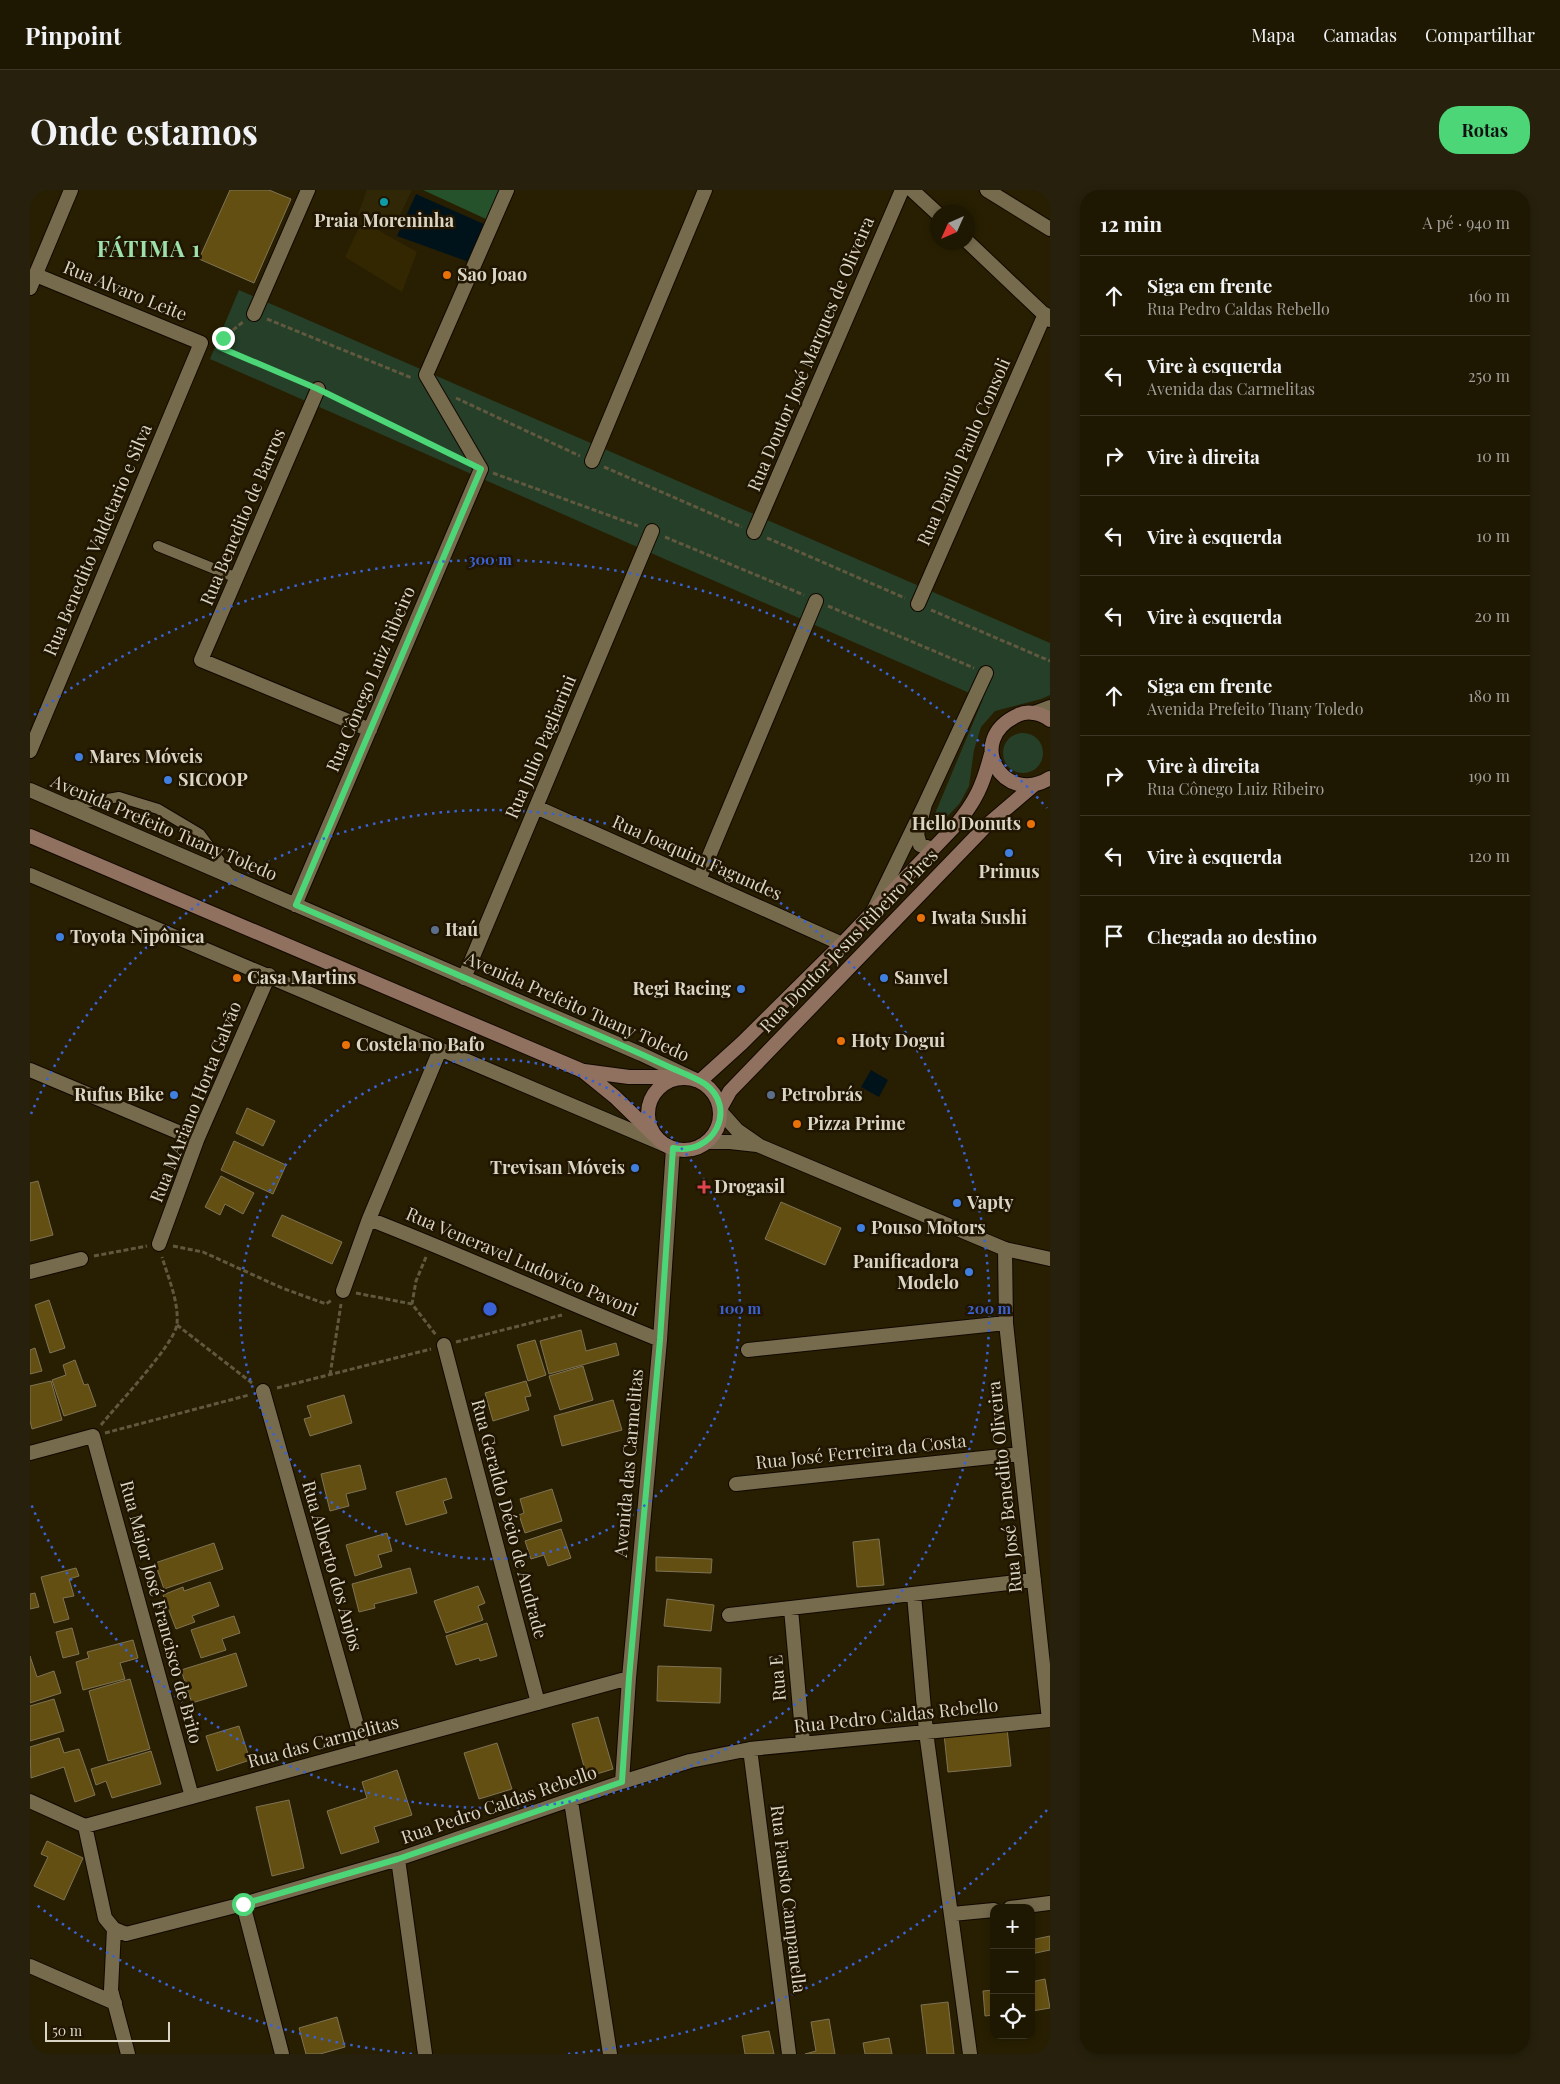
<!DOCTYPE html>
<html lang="pt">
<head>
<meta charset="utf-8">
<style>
  body { margin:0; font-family:"Playfair Display",serif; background:#26200c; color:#f1f3f6 }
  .controls { position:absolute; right:15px; bottom:15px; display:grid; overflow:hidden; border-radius:10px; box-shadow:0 2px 8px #0003 }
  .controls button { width:45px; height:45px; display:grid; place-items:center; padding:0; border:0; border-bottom:1px solid #3c3624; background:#1e1702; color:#f1f3f6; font:25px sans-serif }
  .compass { position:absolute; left:900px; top:15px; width:45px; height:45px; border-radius:50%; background:#1e1702; box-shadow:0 2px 8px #0003; rotate:225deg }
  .scale { position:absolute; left:15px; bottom:12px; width:125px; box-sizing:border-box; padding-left:5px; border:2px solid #dbd5c5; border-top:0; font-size:14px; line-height:18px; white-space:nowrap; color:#dbd5c5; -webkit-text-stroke:4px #1f1500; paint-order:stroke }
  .stop { position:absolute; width:15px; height:15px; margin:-11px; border:4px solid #4cd677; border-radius:50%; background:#fff }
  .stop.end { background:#4cd677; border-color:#fff; box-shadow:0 1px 5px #0008 }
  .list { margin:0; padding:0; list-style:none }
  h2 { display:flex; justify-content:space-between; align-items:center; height:65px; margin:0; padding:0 20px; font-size:21px }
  h2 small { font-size:16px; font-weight:400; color:#a19f99 }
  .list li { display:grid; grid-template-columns:32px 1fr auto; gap:15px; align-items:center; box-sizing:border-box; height:80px; padding:0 20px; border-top:1px solid #3c3624 }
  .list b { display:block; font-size:19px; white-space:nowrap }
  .list p { margin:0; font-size:16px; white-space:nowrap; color:#a19f99 }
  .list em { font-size:16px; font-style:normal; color:#a19f99 }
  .icon { flex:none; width:28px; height:28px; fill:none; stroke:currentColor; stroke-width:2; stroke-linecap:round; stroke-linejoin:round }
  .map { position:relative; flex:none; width:1020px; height:1864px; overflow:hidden; border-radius:20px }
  header { display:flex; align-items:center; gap:30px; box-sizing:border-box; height:70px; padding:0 25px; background:#1e1702; border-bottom:1px solid #3c3624 }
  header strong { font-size:24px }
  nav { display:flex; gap:28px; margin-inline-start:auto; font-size:18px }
  .intro { display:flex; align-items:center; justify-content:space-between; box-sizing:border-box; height:120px; padding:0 30px }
  h1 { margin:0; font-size:35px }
  .button { padding:12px 22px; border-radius:20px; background:#4cd677; color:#111; font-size:18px; font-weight:700 }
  main { display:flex; gap:30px; padding:0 30px }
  aside { flex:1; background:#1e1702; border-radius:20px; box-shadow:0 2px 8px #0003 }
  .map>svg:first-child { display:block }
  .built { fill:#332701 }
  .green { fill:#263f28 }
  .forest { fill:#26522b }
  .sand { fill:#2f2705 }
  .water { fill:#00131b }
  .building { fill:#624f11; stroke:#7f7355 }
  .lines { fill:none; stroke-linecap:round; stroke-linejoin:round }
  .service-casing { stroke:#110800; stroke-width:12 }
  .minor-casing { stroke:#110800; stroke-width:16 }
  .tertiary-casing { stroke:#110800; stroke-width:16 }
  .secondary-casing { stroke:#110800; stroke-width:16 }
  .path { stroke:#60583f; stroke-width:3; stroke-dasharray:5 2.5; stroke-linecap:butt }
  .service { stroke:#766b4d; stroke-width:10 }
  .minor { stroke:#766b4d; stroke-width:14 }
  .tertiary { stroke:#766b4d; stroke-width:14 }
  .secondary { stroke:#90705e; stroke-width:14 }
  .route { stroke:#4cd677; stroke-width:6 }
  .ring { fill:none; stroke:#3a62d5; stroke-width:2.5; stroke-dasharray:2.5 5 }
  .culture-dot { fill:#0f9aa8; stroke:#1f1500; stroke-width:2 }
  .food-dot { fill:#e8710a; stroke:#1f1500; stroke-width:2 }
  .shop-dot { fill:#3f7fe0; stroke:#1f1500; stroke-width:2 }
  .service-dot { fill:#5c6f8a; stroke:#1f1500; stroke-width:2 }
  .health-dot { fill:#e0444e; stroke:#1f1500; stroke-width:2 }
  .labels { text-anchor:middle; stroke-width:5; stroke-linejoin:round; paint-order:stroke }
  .poi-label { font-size:18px; font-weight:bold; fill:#dbd5c5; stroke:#1f1500; text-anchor:start }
  .street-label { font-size:18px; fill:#dbd5c5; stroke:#1f1500 }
  .district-label { font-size:22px; font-weight:bold; letter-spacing:1px; fill:#9ee0ab; stroke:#1f1500 }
  .centre { fill:#3a62d5; stroke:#1f1500; stroke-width:2.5 }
  .ring-label { font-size:15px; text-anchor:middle; font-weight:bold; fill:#3a62d5; stroke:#1f1500; stroke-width:5; stroke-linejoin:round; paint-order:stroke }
</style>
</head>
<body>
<header>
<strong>Pinpoint</strong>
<nav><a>Mapa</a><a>Camadas</a><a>Compartilhar</a></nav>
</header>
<div class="intro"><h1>Onde estamos</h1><a class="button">Rotas</a></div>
<main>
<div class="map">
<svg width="1020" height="1864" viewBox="0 0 1020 1864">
  <rect width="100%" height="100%" fill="#281f02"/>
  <path class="built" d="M332,31L387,62L372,102L315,67Z"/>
  <path class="green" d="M209,100L1020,453V505L1011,509L965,521L951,537L944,560L939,596L930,613L902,643L899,638L953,509L180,169Z
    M973 563a20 20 0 1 1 40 0a20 20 0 1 1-40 0Z"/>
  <path class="forest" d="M393,0H469L456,29Z"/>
  <path class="sand" d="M337,0H382L363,39L328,24Z"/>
  <path class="water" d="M386,4L456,35L439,72L367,46Z
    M841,880L858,890L849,907L831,897Z"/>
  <path class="building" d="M200,0H239L261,9L224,93L169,69Z
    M217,918L245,931L233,956L206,943Z
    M204,951L256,975L243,1004L191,980Z
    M191,986L224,1003L213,1024L195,1014L190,1025L175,1017Z
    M8,991L23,1045L0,1051V993Z
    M751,1012L811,1038L795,1075L735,1049Z
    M252,1025L312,1052L302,1074L242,1046Z
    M19,1110L35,1158L20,1163L5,1115Z
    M551,1140L556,1161L586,1153L589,1165L519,1184L510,1151Z
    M505,1150L516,1185L498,1191L487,1155Z
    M5,1158L12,1181L0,1184V1160Z
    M45,1170L54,1195L58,1194L66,1216L34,1226L22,1190L36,1185L33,1175Z
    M553,1176L563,1210L530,1220L519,1186Z
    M21,1191L32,1230L2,1239L0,1231V1196Z
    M496,1191L501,1206L495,1207L499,1220L463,1231L455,1203Z
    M314,1205L322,1233L280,1246L274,1229L281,1227L277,1216Z
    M583,1210L592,1240L532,1256L524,1226Z
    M330,1275L336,1299L316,1304L319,1316L300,1321L291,1284Z
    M416,1288L422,1308L413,1311L417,1323L376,1335L366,1302Z
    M522,1299L532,1331L495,1343L489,1325L494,1323L490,1309Z
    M531,1339L541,1368L518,1376L514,1365L501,1369L495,1351Z
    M357,1343L362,1361L348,1365L352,1377L325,1386L316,1355Z
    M849,1349L854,1395L827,1397L823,1352Z
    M184,1353L193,1379L134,1399L125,1373Z
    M626,1367L682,1369L681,1383L626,1381Z
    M46,1378L49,1386L39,1389L44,1406L33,1408L39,1429L24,1433L11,1387Z
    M380,1378L387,1403L344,1414L345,1418L329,1422L322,1394Z
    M180,1392L189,1416L162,1426L165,1432L146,1439L133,1405L153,1397L154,1401Z
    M448,1396L455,1413L448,1416L453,1430L416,1443L404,1411Z
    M5,1403L9,1417L0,1419V1404Z
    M637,1409L684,1415L681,1441L634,1436Z
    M204,1426L210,1443L192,1449L196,1460L171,1468L161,1440Z
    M457,1433L467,1466L450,1471L449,1468L426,1475L416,1446Z
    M42,1438L49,1464L33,1468L26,1442Z
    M103,1450L108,1468L90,1473L95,1489L53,1500L46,1472L59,1468L57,1462Z
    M206,1463L217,1496L162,1513L151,1480Z
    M0,1466L7,1487L24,1481L31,1503L0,1513Z
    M628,1476L691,1478L690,1513L627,1511Z
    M100,1489L120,1559L78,1571L59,1501Z
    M24,1509L34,1541L0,1551V1516Z
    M568,1527L583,1579L557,1587L542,1534Z
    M209,1536L220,1570L187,1581L176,1546Z
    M977,1538L981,1576L918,1582L914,1544Z
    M29,1548L34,1563L49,1559L65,1605L45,1612L34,1577L1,1588L0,1557Z
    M467,1553L482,1599L449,1609L434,1563Z
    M121,1561L131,1594L82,1608L76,1591L66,1595L61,1579Z
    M367,1580L382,1625L344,1637L349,1652L311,1664L297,1621L337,1608L332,1592Z
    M259,1610L274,1678L242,1686L226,1617Z
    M17,1651L53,1668L34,1710L4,1696L18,1667L11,1664Z
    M1020,1746V1760L1001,1764V1750Z
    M1015,1789L1020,1818L1002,1821L1001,1792Z
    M964,1800V1825L955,1826L953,1801Z
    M918,1812L924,1864H897L891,1815Z
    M307,1827L315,1857L290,1864H276L269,1838Z
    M799,1829L805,1864H775L786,1861L781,1832Z
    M739,1841L744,1864H715L712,1846Z
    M859,1848L862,1864H835L833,1853Z"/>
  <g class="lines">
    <g class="service-casing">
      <path id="service" d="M128,356L207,388
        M38,616L89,607L128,619L170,644L201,686"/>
    </g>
    <g class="minor-casing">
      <path id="minor" d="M882,0L908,24
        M957,0L1020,39
        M938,52L1020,130
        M0,98L41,0
        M224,124L278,0
        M288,199L171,470L340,540
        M562,271L675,0
        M724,342L872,0
        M888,414L1015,124
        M1004,523L1020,517
        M0,561L171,153L6,85
        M0,600L611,864L666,890
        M895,614L956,483
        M506,617L812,754
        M0,685L640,957
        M669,690L786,411
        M265,715L451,279L396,185L477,0
        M844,719L895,614L887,644L890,655L903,659
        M434,788L622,341
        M0,880L167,950
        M339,1029C437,1067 532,1111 630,1150
        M129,1054L167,950L239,785
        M975,1059L976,1133L1019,1530
        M0,1082L51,1069
        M313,1101L339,1029L410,860
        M414,1155L508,1513
        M718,1160L976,1133
        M233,1201L334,1560
        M0,1263L63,1246L162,1607
        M706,1294L990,1264
        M884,1405L896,1542L940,1864
        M761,1419L773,1553
        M699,1425L1004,1390
        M720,1559L759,1864
        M592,1592L599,1488L630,1150L643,958
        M0,1611L55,1636L599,1488
        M541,1611L580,1864
        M55,1636L75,1728L84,1739
        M368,1669L395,1864
        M213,1714L252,1864
        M980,1718L1020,1713
        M922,1724L964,1720
        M84,1739L96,1744L213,1714L368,1669L592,1592L660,1571L720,1559L1020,1530
        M84,1739L81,1800L98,1864
        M0,1776L85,1813"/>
    </g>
    <g class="tertiary-casing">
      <path id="tertiary" d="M690,921L707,940L730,956L975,1059L1020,1069
        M677,952H700L727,955"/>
    </g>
    <g class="secondary-casing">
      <path id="secondary" d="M1020,530C1012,523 997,520 988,525C933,550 974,617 1020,588
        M0,646L553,881L585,907L624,945
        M554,881L599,887H645
        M618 924a36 36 0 1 1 72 0a36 36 0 1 1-72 0Z
        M670,891L712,853L812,754L925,636C946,611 953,595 961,564
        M690,919L700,901L956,636L1004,595"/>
    </g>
    <path class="path" d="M237,129L382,188
      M189,157L193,148L213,132
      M189,157L275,194
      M301,206L426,266
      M426,208L550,266
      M574,277L712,337
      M463,283L608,336
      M635,347L774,405
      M737,348L875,408
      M798,416L944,478
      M901,420L1020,471
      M143,1056L173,1062L252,1098L296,1114L302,1110
      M64,1066L117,1056
      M396,1067L386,1091L382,1114L406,1145
      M326,1103L382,1114
      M147,1135L222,1193
      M426,1152L532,1125
      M300,1185L311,1114
      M247,1198L401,1159
      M71,1235C86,1216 145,1154 147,1134C149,1112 138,1087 132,1067
      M75,1243L219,1205"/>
    <use href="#service" class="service"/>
    <use href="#minor" class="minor"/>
    <use href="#tertiary" class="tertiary"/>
    <use href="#secondary" class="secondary"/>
  </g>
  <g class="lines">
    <path class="route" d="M193,148L189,157L288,199L451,279L266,715C358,755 451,795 544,835C575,848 607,862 637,876C650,882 664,887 675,894C708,918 684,966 643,958L630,1150L599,1488L592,1592L368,1669L213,1714"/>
  </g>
  <g class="ring">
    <circle cx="460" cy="1119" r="250"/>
    <path d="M1 924A499 499 0 1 1 1 1314"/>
    <path d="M1017 1620A749 749 0 0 1 538 1864M382 1864A749 749 0 0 1 4 1713M4 525A749 749 0 0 1 1017 618"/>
  </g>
  <circle class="culture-dot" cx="354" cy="12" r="5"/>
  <g class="food-dot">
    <circle cx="417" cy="85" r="5"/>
    <circle cx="1001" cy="634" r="5"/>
    <circle cx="891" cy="728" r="5"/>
    <circle cx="207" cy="788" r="5"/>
    <circle cx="811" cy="851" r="5"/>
    <circle cx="316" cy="855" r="5"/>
    <circle cx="767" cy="934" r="5"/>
  </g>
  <g class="shop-dot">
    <circle cx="49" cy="567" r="5"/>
    <circle cx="138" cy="590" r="5"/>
    <circle cx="979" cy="663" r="5"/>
    <circle cx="30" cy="747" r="5"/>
    <circle cx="854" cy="788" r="5"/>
    <circle cx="711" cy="799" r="5"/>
    <circle cx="144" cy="905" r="5"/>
    <circle cx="605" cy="978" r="5"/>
    <circle cx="927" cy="1013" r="5"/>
    <circle cx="831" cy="1038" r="5"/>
    <circle cx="939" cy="1082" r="5"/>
  </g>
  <g class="service-dot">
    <circle cx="405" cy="740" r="5"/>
    <circle cx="741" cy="905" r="5"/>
  </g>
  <path class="health-dot" d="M671.5 989.5h5v5h5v5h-5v5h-5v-5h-5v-5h5z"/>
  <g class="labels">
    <g class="poi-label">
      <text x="354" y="37" text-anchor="middle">Praia Moreninha</text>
      <text x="427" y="91">Sao Joao</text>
      <text x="59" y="573">Mares Móveis</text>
      <text x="148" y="596">SICOOP</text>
      <text x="991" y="640" text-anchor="end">Hello Donuts</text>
      <text x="979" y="688" text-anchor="middle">Primus</text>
      <text x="901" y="734">Iwata Sushi</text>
      <text x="415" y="746">Itaú</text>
      <text x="40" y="753">Toyota Nipônica</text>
      <text x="217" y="794">Casa Martins</text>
      <text x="864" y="794">Sanvel</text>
      <text x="701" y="805" text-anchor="end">Regi Racing</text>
      <text x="821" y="857">Hoty Dogui</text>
      <text x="326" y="861">Costela no Bafo</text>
      <text x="134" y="911" text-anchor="end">Rufus Bike</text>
      <text x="751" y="911">Petrobrás</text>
      <text x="777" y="940">Pizza Prime</text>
      <text x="595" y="984" text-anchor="end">Trevisan Móveis</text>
      <text x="684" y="1003">Drogasil</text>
      <text x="937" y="1019">Vapty</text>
      <text x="841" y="1044">Pouso Motors</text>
      <text x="929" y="1078" text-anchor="end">Panificadora<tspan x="929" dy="21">Modelo</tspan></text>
    </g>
    <g class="street-label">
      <text transform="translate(95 101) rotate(22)" y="6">Rua Alvaro Leite</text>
      <text transform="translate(781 164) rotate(-67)" y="6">Rua Doutor José Marques de Oliveira</text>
      <text transform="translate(934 262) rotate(-66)" y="6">Rua Danilo Paulo Consoli</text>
      <text transform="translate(213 327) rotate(-67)" y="6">Rua Benedito de Barros</text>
      <text transform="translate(68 350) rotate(-67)" y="6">Rua Benedito Valdetario e Silva</text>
      <text transform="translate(341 489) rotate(-67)" y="6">Rua Cônego Luiz Ribeiro</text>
      <text transform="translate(511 557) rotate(-67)" y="6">Rua Julio Pagliarini</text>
      <text transform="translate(134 638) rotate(23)" y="6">Avenida Prefeito Tuany Toledo</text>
      <text transform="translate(667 668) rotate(24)" y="6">Rua Joaquim Fagundes</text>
      <text transform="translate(819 751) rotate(-46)" y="6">Rua Doutor Jesus Ribeiro Pires</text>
      <text transform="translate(547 817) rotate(24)" y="6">Avenida Prefeito Tuany Toledo</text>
      <text transform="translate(166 912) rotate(-68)" y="6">Rua MAriano Horta Galvão</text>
      <text transform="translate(492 1072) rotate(23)" y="6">Rua Veneravel Ludovico Pavoni</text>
      <text transform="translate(831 1262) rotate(-6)" y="6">Rua José Ferreira da Costa</text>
      <text transform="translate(599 1273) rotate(-85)" y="6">Avenida das Carmelitas</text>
      <text transform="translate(975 1297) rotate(-96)" y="6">Rua José Benedito Oliveira</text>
      <text transform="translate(479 1329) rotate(75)" y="6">Rua Geraldo Décio de Andrade</text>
      <text transform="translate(302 1376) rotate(74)" y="6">Rua Alberto dos Anjos</text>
      <text transform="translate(131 1422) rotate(75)" y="6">Rua Major José Francisco de Brito</text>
      <text transform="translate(748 1488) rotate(-95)" y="6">Rua E</text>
      <text transform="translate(866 1526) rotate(-6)" y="6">Rua Pedro Caldas Rebello</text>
      <text transform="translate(293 1552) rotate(-15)" y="6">Rua das Carmelitas</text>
      <text transform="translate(469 1615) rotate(-19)" y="6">Rua Pedro Caldas Rebello</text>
      <text transform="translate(758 1709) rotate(83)" y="6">Rua Fausto Campanella</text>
    </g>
    <g class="district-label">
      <text x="119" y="67">FÁTIMA 1</text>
    </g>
  </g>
  <circle cx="460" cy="1119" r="8" class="centre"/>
  <g class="ring-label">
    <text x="460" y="375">300 m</text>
    <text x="710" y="1124">100 m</text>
    <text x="959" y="1124">200 m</text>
  </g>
</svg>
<div class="controls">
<button>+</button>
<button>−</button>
<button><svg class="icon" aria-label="locate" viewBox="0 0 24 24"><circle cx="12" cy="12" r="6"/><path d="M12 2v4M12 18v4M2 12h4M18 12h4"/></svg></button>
</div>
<svg class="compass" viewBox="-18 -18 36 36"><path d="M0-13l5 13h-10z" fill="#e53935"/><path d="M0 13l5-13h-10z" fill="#a19f99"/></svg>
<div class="scale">50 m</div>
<div class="stop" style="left:213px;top:1714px"></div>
<div class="stop end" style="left:193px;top:148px"></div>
</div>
<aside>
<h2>12 min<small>A pé · 940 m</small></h2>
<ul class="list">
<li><svg class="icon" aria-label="ahead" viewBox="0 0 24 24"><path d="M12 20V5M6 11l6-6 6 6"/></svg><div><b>Siga em frente</b><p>Rua Pedro Caldas Rebello</p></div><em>160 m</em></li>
<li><svg class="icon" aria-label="left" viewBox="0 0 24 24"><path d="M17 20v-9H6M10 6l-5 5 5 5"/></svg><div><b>Vire à esquerda</b><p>Avenida das Carmelitas</p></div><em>250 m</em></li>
<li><svg class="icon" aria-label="right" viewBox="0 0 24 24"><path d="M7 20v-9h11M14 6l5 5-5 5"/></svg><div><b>Vire à direita</b></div><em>10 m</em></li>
<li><svg class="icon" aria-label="left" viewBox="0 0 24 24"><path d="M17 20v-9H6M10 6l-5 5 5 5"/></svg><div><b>Vire à esquerda</b></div><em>10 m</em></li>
<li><svg class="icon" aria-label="left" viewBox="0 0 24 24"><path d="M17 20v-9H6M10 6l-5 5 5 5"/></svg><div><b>Vire à esquerda</b></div><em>20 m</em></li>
<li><svg class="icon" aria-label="ahead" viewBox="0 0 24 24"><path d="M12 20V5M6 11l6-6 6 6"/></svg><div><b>Siga em frente</b><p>Avenida Prefeito Tuany Toledo</p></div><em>180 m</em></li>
<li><svg class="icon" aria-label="right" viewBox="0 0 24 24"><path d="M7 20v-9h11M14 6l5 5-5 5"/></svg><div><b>Vire à direita</b><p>Rua Cônego Luiz Ribeiro</p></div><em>190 m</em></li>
<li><svg class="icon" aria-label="left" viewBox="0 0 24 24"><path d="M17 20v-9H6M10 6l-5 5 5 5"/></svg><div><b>Vire à esquerda</b></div><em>120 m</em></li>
<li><svg class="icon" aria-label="arrive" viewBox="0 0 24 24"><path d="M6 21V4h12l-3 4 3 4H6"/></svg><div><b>Chegada ao destino</b></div></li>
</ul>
</aside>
</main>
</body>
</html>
